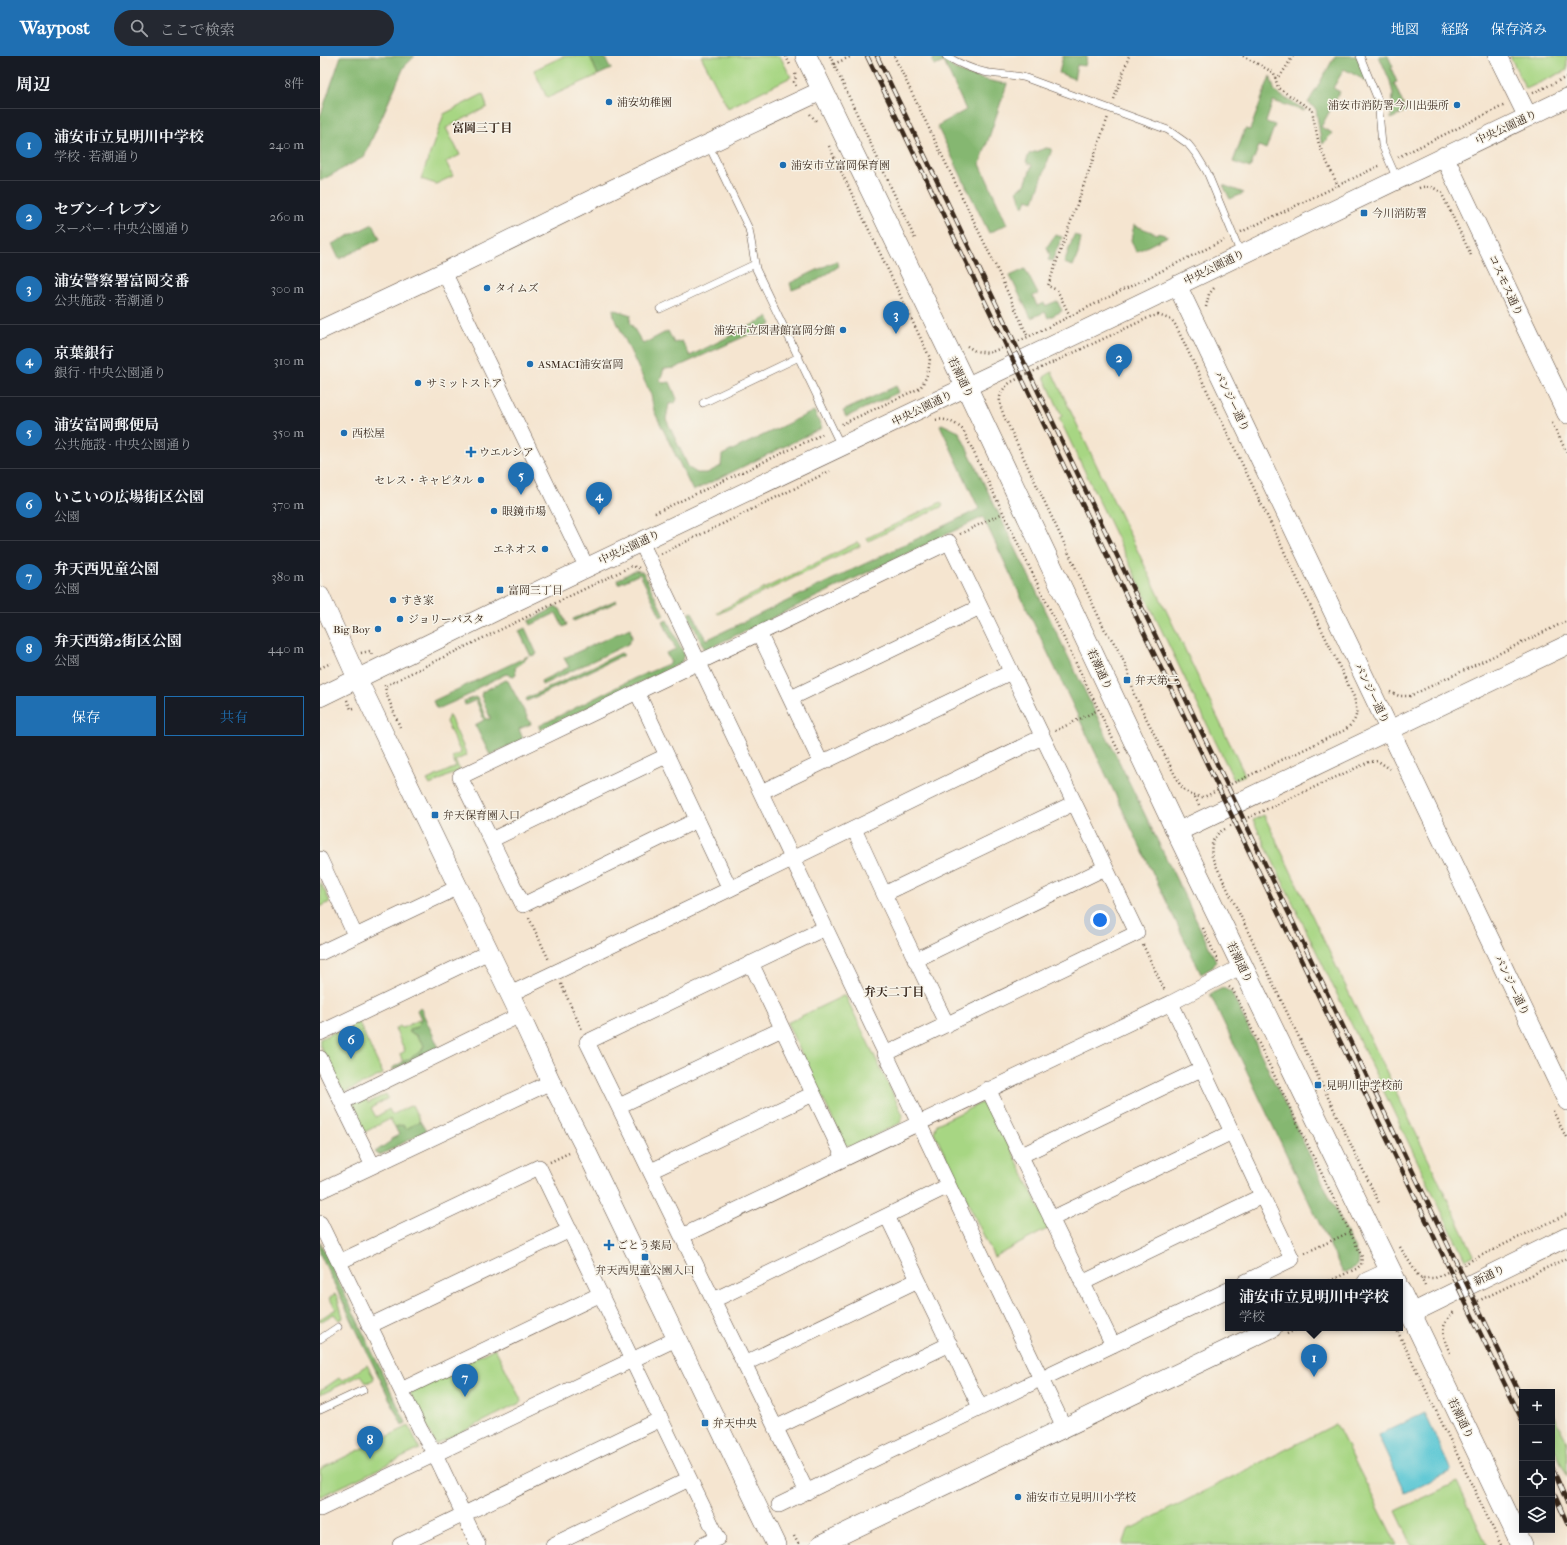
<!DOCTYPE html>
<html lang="ja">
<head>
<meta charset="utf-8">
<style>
  body { margin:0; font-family:"IM FELL French Canon","Noto Serif JP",serif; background:#242831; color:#f1f3f6 }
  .controls { position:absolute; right:12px; bottom:12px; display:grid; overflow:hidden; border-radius:0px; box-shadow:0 4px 16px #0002 }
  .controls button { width:36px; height:36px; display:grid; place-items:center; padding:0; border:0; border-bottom:1px solid #363941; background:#171b24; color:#f1f3f6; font:20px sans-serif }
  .you { position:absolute; left:780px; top:864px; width:14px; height:14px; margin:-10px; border:3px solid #fff; border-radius:50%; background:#1a73e8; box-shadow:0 0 0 6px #1a73e833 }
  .badge { display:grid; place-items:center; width:26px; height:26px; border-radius:50%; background:#1f6fb2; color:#fff; font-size:13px; font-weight:700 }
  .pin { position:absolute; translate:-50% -33px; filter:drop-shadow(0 1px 2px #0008) }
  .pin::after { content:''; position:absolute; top:21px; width:14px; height:12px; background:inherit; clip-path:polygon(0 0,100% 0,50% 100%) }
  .popup { position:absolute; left:905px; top:1223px; width:178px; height:52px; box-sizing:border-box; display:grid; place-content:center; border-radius:0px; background:#171b24; filter:drop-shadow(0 1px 3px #0005); font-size:13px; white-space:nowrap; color:#9ea1a6 }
  .popup b { font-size:15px; color:#f1f3f6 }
  .popup::after { content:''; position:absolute; left:50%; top:100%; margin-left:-8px; border:8px solid transparent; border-top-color:#171b24 }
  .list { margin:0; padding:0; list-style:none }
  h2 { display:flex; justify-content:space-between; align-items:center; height:52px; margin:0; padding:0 16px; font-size:17px }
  h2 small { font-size:13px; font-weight:400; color:#9ea1a6 }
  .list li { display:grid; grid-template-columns:26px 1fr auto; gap:12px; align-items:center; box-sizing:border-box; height:72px; padding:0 16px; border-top:1px solid #363941 }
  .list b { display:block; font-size:15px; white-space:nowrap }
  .list p { margin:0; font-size:13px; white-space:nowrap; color:#9ea1a6 }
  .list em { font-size:13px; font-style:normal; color:#9ea1a6 }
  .actions { display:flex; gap:8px; padding:12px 16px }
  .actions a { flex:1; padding:9px 0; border:1px solid #1f6fb2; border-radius:0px; text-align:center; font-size:14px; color:#1f6fb2 }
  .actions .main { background:#1f6fb2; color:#fff }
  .icon { flex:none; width:22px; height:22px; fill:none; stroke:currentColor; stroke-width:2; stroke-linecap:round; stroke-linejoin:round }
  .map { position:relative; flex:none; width:1247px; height:1489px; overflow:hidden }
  header { display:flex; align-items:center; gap:24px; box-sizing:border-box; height:56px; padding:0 20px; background:#1f6fb2; color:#fff }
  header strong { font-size:19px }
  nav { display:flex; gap:22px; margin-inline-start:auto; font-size:14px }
  .search { width:280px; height:36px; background:#242831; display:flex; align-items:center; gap:10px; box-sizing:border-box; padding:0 14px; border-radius:22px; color:#9ea1a6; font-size:15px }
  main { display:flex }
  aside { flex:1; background:#171b24 }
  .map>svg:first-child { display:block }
  .green { fill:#a7d683; stroke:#718050 }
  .forest { fill:#85b771; stroke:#607048 }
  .water { fill:#5cc7d4; stroke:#4c7879 }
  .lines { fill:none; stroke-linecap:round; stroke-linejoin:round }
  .service-casing { stroke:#574639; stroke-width:8 }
  .minor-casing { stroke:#574639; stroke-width:16 }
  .tertiary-casing { stroke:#574639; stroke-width:20 }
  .secondary-casing { stroke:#574639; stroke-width:22 }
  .path { stroke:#574639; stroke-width:2.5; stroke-dasharray:1 3; stroke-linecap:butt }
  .service { stroke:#fff; stroke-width:7 }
  .minor { stroke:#fff; stroke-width:15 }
  .tertiary { stroke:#fff; stroke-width:19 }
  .secondary { stroke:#fff; stroke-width:21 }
  .rail-casing { stroke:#3b2a1e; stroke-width:4.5 }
  .rail { stroke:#f7f3e8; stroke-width:3; stroke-dasharray:9; stroke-linecap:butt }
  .poi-dot { fill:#1f6fb2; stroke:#f7f3e8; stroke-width:1.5 }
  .labels { text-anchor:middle; stroke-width:3; stroke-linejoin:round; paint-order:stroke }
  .poi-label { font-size:11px; fill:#3b2a1e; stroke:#f7f3e8; text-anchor:start }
  .street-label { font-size:11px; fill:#3b2a1e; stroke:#f7f3e8 }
  .neighbourhood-label { font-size:12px; font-weight:bold; fill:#3b2a1e; stroke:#f7f3e8 }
</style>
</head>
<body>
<header>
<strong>Waypost</strong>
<div class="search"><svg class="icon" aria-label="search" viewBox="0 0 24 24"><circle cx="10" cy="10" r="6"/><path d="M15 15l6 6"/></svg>ここで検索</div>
<nav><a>地図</a><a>経路</a><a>保存済み</a></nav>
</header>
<main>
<aside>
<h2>周辺<small>8件</small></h2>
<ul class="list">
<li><span class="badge">1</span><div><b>浦安市立見明川中学校</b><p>学校 · 若潮通り</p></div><em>240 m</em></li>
<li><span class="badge">2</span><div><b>セブン-イレブン</b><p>スーパー · 中央公園通り</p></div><em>260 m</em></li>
<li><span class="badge">3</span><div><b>浦安警察署富岡交番</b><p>公共施設 · 若潮通り</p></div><em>300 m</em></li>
<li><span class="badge">4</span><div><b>京葉銀行</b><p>銀行 · 中央公園通り</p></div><em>310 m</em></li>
<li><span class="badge">5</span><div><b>浦安富岡郵便局</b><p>公共施設 · 中央公園通り</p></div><em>350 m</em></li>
<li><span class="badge">6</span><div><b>いこいの広場街区公園</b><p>公園</p></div><em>370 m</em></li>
<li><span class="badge">7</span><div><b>弁天西児童公園</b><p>公園</p></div><em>380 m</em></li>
<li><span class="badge">8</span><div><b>弁天西第2街区公園</b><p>公園</p></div><em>440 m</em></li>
</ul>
<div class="actions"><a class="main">保存</a><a>共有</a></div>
</aside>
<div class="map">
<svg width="1247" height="1489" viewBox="0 0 1247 1489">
  <rect width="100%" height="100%" fill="#f7f3e8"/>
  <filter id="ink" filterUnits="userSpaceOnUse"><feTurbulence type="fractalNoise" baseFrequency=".025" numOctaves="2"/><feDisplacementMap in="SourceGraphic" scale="8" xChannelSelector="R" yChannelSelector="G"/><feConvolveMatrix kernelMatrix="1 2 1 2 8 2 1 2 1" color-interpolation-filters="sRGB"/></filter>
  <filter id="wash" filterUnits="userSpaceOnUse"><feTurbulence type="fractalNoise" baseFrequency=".012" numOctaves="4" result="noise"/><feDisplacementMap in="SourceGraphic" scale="16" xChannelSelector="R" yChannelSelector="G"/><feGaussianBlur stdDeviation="0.9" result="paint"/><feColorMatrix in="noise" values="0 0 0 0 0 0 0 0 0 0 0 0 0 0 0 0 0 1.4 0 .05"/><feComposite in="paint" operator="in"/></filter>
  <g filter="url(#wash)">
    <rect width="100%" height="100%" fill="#f5e5d0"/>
    <path class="green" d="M244,0H270L278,19L227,42L214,14Z
      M381,0H460L471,21L408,52Z
      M1190,0H1247V14L1206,33Z
      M163,38L167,51L126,72L140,99L126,106L133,120L116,128L101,123L124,58Z
      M732,316L752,358L925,719L914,724L739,362L742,360L724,321Z
      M621,446L623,450L548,485L547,482Z
      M538,486L540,490L398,558L397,556Z
      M129,659L147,699L135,705L140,714L110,729L107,724L136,711L132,701L141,697L126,666Z
      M944,759L1154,1199L1145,1204L933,764Z
      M0,825L10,846L0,851Z
      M525,939L583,1059L580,1067L531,1091L525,1089L467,967Z
      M101,963L97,971L90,973L104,989L101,996L83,1006L80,998L85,995L75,973L80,970L82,972Z
      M38,965L63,1018L23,1037L0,989V983Z
      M66,1038L68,1042L51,1052L56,1061L69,1053L72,1059L92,1049L100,1065L85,1074L83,1069L75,1071L70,1063L43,1077L32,1052L34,1046L45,1040L48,1047Z
      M661,1047L670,1049L729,1172L674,1201L614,1076L617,1068Z
      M15,1238L17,1240L23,1261L22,1263L19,1264L14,1258L0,1266V1263L16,1253L9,1242Z
      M175,1292L202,1346L116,1389L89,1335Z
      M47,1309L54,1322L53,1324L47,1327L41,1319L0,1339V1335L19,1322L22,1325Z
      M1232,1356L1247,1386V1420L1232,1387Z
      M1016,1368L1077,1489H803L808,1474Z
      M89,1370L100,1393L0,1441V1413Z
      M1137,1426L1167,1489H1092L1076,1455Z"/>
    <path class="forest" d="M21,0H95L84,11L44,101L0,125V61Z
      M270,0H284L291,13L278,19Z
      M614,0C623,0 630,11 638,15C654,22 670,25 687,28L660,108L687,168L669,177L617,70L646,54L624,6L614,10L613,5Z
      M743,0H767L765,10L757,9L754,23L739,17Z
      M1015,0H1038L1050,27L1024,13L1013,32L1020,36L1001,71L1012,77L1003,88L1001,85L996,53L988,47Z
      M1059,0H1068L1073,11L1071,12L1077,26L1074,27L1086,55L1071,63L1073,38L1070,25Z
      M950,20L955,36L985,54L984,55L953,45L946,66L955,69L946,93L939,90L930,112L913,106L925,73L930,74Z
      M726,92L732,93L714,145L707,143L704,150H702L697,134L705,129L712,109L706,106L709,98Z
      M903,129L924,137L910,143Z
      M53,168L60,183L19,203L12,188Z
      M814,169L837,178L838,177L848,180L816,196L811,184Z
      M735,179L742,181L732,205L728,204L730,200L727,191Z
      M754,179L761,182L758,198L753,210L744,207Z
      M516,205L519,210L498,224L472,234L470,227Z
      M705,213L718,238L713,240L717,250L724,247L725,250L737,245L742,255L728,262L725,256L711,262L690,220Z
      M293,253L311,259L310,266L323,288L348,275L354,287L362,285L370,300L448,261L452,268L355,312L344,313L340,324L343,327L350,326L357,343L355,347L349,348L346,363L369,412L377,417H387L401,410L402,399L494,355L502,372L373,435L334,355L331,339L294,260Z
      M576,330L579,336L526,361L523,355Z
      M622,368L639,376L896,905L893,911L881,918L663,461L385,594L368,558L372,556L386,584L659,453L620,369Z
      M315,514L323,516L344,559L341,561L320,518L298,528L297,524Z
      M296,544L297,546L254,565L253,563Z
      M236,551L240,553L247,569L243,571L236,557L211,569L209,565Z
      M347,564L364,598L361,607L220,674L219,670L315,622L351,607L346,597L356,593L343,566Z
      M205,572L217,598L211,600L199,575Z
      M310,572L312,582L308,588L222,629L221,625L249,611L244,602Z
      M301,597L304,599L207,645L206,643L207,642Z
      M208,600C202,609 200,607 195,612L196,618L194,620L186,618L157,632L153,637L120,652H116L113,645Z
      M185,624L188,625L211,668L199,673L203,683L170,699L155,669L164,664L156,644L145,649L144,645L155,641L158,643L166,663H170V661L161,640L162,636Z
      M903,932L911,936L1039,1202L1038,1209L1023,1217L890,938Z
      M100,951L119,992L73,1014L72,1012L101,996L104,989L96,979L90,977L89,973L97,971L101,963L97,954Z
      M100,1065L106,1075L60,1099L57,1098L55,1096L71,1085V1083L79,1079L75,1071L83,1069L86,1073Z
      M0,1186L86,1367L82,1369L0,1198Z"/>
    <path class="water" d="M1105,1357L1131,1415L1085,1437L1058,1379Z"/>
  </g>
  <g filter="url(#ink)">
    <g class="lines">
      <g class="service-casing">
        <path id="service" d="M626,0C638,7 650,13 664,16C678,19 692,18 706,22L848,74L868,88L876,98L887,116L921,198
          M1040,0L1058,44L1062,89L1077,123
          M388,88L429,173L436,213L521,390
          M340,253L435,208
          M383,347L479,301
          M0,1283L18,1271
          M0,1354L43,1334"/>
      </g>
      <g class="minor-casing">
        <path id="minor" d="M124,216L267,512
          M321,486L744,1371
          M439,577L501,707
          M317,636L410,833
          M471,642L660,551
          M441,736L691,616
          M377,764L203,849L140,721L629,486L817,877L565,998
          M534,773L564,838L627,969
          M171,784L346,700
          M0,803L35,879
          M564,838L754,747
          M0,897L139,831
          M595,904L785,812
          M431,907L524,1102
          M190,938L410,833L722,681
          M851,947L972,1203L925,1226
          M0,977L169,896
          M0,1002L53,1110
          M668,1033L793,1289
          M22,1046L200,959
          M299,1050L462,973
          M700,1100L881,1013
          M331,1115L493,1038
          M0,1135L231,1026
          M567,1160L660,1351
          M731,1163L912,1076
          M0,1167L81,1334L101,1375L115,1398L158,1489
          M362,1180L851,947L922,910
          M19,1206L219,1111L398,1482L383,1489
          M762,1227L942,1140
          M394,1244L628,1130
          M49,1270L250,1174
          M424,1308L598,1224
          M732,1318L908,1234
          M81,1334L281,1238
          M455,1372L630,1288
          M487,1436L267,986L505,872
          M459,1449L712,1327
          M0,1453L358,1282
          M80,1489L341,1363
          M233,1489L369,1423"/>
      </g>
      <g class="tertiary-casing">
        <path id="tertiary" d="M1178,0L1208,61
          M1124,100L1247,358
          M857,229L1247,1045
          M0,274L124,216L295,132L503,34
          M0,540L37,622L200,959L231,1026L264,1090L456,1489
          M0,641L182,552L686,312L1247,42
          M857,776L1247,589
          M1047,1226L1071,1215
          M1090,1258L1247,1181
          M500,1489L952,1272"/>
      </g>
      <g class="secondary-casing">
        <path id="secondary" d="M486,0L646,330L857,776L1076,1226
          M1080,1235L1202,1489"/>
      </g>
      <path class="path" d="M466,0L470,9
        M510,0L596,185
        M574,0L676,211L708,281
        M923,0L954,17L958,32L992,54L999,89L1018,130
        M514,8L532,0
        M475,18L476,21L474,26L476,30
        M955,22L961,19L973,0
        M1213,37L1247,21
        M794,43L809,0
        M490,58L497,66
        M509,90L610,302C609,314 607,322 600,332L520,369
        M1078,101L1185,49
        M1099,132C1108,129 1113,131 1121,136L1151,199
        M921,176L1061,109
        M886,251L889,238L895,231
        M838,259L852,264L856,270L1034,641C1038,659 1038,663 1025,674L884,741C872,741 866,737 859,727L814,638C810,615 799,592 785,574L684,360C678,345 677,337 691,326L830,261Z
        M750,260L737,234L728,230L788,61
        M647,290L655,295L669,297L708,281L904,184
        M616,364C626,362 636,367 643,374L800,698
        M1232,367L1247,397
        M335,457L505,377
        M640,478L683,457
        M341,498L510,415
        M41,597L50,595L52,599
        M0,612L11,607
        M65,629L66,637L80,671
        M66,630L95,615L312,510L319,512
        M1070,636L1079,640H1090L1247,565
        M27,644L31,653L34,652
        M735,675L778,654
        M875,741L879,749
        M910,770L1049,706L1058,705L1070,713
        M905,773C893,779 890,788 892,801L1059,1147
        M209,862L229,904
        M883,872L899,908
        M823,889L845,935
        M241,928L262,974
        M909,931L913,934L1042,1201L1041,1209L1036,1213L1007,1226
        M1233,1055L1247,1083
        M230,1106L249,1097
        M1080,1191L1097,1218L1101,1222H1115L1247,1158
        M332,1194L349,1186
        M985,1197L1030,1176
        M1101,1222L1106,1232
        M1158,1245L1247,1202
        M1076,1272L1181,1489
        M967,1278L979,1272
        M1130,1297C1122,1279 1119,1269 1135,1255
        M474,1480L479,1489"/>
      <use href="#service" class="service"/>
      <use href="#minor" class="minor"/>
      <use href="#tertiary" class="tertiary"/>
      <use href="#secondary" class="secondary"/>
      <g class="rail-casing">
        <path id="rail" d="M547,0L1202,1364
          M557,0L1202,1343
          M1232,1411L1247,1446
          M1232,1433L1247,1467"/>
      </g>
      <use href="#rail" class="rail"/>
    </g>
  </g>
  <g class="poi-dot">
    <circle cx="289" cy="46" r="4"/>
    <circle cx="1137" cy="49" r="4"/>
    <circle cx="463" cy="109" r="4"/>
    <rect x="1040" y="153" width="8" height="8" rx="2"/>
    <circle cx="167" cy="232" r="4"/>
    <circle cx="523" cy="274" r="4"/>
    <circle cx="210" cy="308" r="4"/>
    <circle cx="98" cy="327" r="4"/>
    <circle cx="24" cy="377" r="4"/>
    <path d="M149 390h4v4h4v4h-4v4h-4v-4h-4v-4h4z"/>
    <circle cx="161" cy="424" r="4"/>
    <circle cx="174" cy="455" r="4"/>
    <circle cx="225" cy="493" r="4"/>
    <rect x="176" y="530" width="8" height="8" rx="2"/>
    <circle cx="73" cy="544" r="4"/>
    <circle cx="80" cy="563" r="4"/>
    <circle cx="58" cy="573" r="4"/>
    <rect x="803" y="620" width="8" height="8" rx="2"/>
    <rect x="111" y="755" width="8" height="8" rx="2"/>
    <rect x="994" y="1025" width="8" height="8" rx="2"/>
    <path d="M287 1183h4v4h4v4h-4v4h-4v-4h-4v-4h4z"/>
    <rect x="321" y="1197" width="8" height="8" rx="2"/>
    <rect x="381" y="1363" width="8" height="8" rx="2"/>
    <circle cx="698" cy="1441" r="4"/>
  </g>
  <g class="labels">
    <g class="poi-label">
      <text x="297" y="50">浦安幼稚園</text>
      <text x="1129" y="53" text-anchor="end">浦安市消防署今川出張所</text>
      <text x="471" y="113">浦安市立富岡保育園</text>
      <text x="1052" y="161">今川消防署</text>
      <text x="175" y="236">タイムズ</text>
      <text x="515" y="278" text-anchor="end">浦安市立図書館富岡分館</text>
      <text x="218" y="312">ASMACI浦安富岡</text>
      <text x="106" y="331">サミットストア</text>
      <text x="32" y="381">西松屋</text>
      <text x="159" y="400">ウエルシア</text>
      <text x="153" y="428" text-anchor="end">セレス・キャピタル</text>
      <text x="182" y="459">眼鏡市場</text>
      <text x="217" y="497" text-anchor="end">エネオス</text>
      <text x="188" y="538">富岡三丁目</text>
      <text x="81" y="548">すき家</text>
      <text x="88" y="567">ジョリーパスタ</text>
      <text x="50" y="577" text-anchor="end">Big Boy</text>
      <text x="815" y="628">弁天第二</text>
      <text x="123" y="763">弁天保育園入口</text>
      <text x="1006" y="1033">見明川中学校前</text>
      <text x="297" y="1193">ごとう薬局</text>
      <text x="325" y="1218" text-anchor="middle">弁天西児童公園入口</text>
      <text x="393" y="1371">弁天中央</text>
      <text x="706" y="1445">浦安市立見明川小学校</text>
    </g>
    <g class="street-label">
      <text transform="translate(1186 71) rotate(-25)" y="4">中央公園通り</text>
      <text transform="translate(894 211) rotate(-26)" y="4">中央公園通り</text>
      <text transform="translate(1186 229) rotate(65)" y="4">コスモス通り</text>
      <text transform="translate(641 321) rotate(64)" y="4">若潮通り</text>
      <text transform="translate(912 345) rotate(64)" y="4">パンジー通り</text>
      <text transform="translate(602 352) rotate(-26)" y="4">中央公園通り</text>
      <text transform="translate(309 491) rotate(-25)" y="4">中央公園通り</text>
      <text transform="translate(780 613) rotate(65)" y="4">若潮通り</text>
      <text transform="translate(1052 637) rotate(64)" y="4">パンジー通り</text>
      <text transform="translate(920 906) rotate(64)" y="4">若潮通り</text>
      <text transform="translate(1192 929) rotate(64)" y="4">パンジー通り</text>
      <text transform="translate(1169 1219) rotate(-26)" y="4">新通り</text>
      <text transform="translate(1141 1362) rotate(64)" y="4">若潮通り</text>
    </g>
    <g class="neighbourhood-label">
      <text x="162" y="76">富岡三丁目</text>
      <text x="574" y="940">弁天二丁目</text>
    </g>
  </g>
</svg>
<div class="controls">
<button>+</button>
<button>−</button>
<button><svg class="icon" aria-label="locate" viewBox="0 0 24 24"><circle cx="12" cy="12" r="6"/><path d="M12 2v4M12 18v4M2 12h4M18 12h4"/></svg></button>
<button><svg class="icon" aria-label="layers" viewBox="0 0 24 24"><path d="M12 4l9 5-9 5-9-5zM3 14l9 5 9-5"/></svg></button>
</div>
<div class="you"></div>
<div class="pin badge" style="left:994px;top:1321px">1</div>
<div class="popup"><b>浦安市立見明川中学校</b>学校</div>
<div class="pin badge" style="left:799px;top:321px">2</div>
<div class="pin badge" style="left:576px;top:278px">3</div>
<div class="pin badge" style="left:279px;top:459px">4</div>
<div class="pin badge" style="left:201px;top:439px">5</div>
<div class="pin badge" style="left:31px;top:1003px">6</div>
<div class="pin badge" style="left:145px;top:1341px">7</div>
<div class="pin badge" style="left:50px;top:1403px">8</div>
</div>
</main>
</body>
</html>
